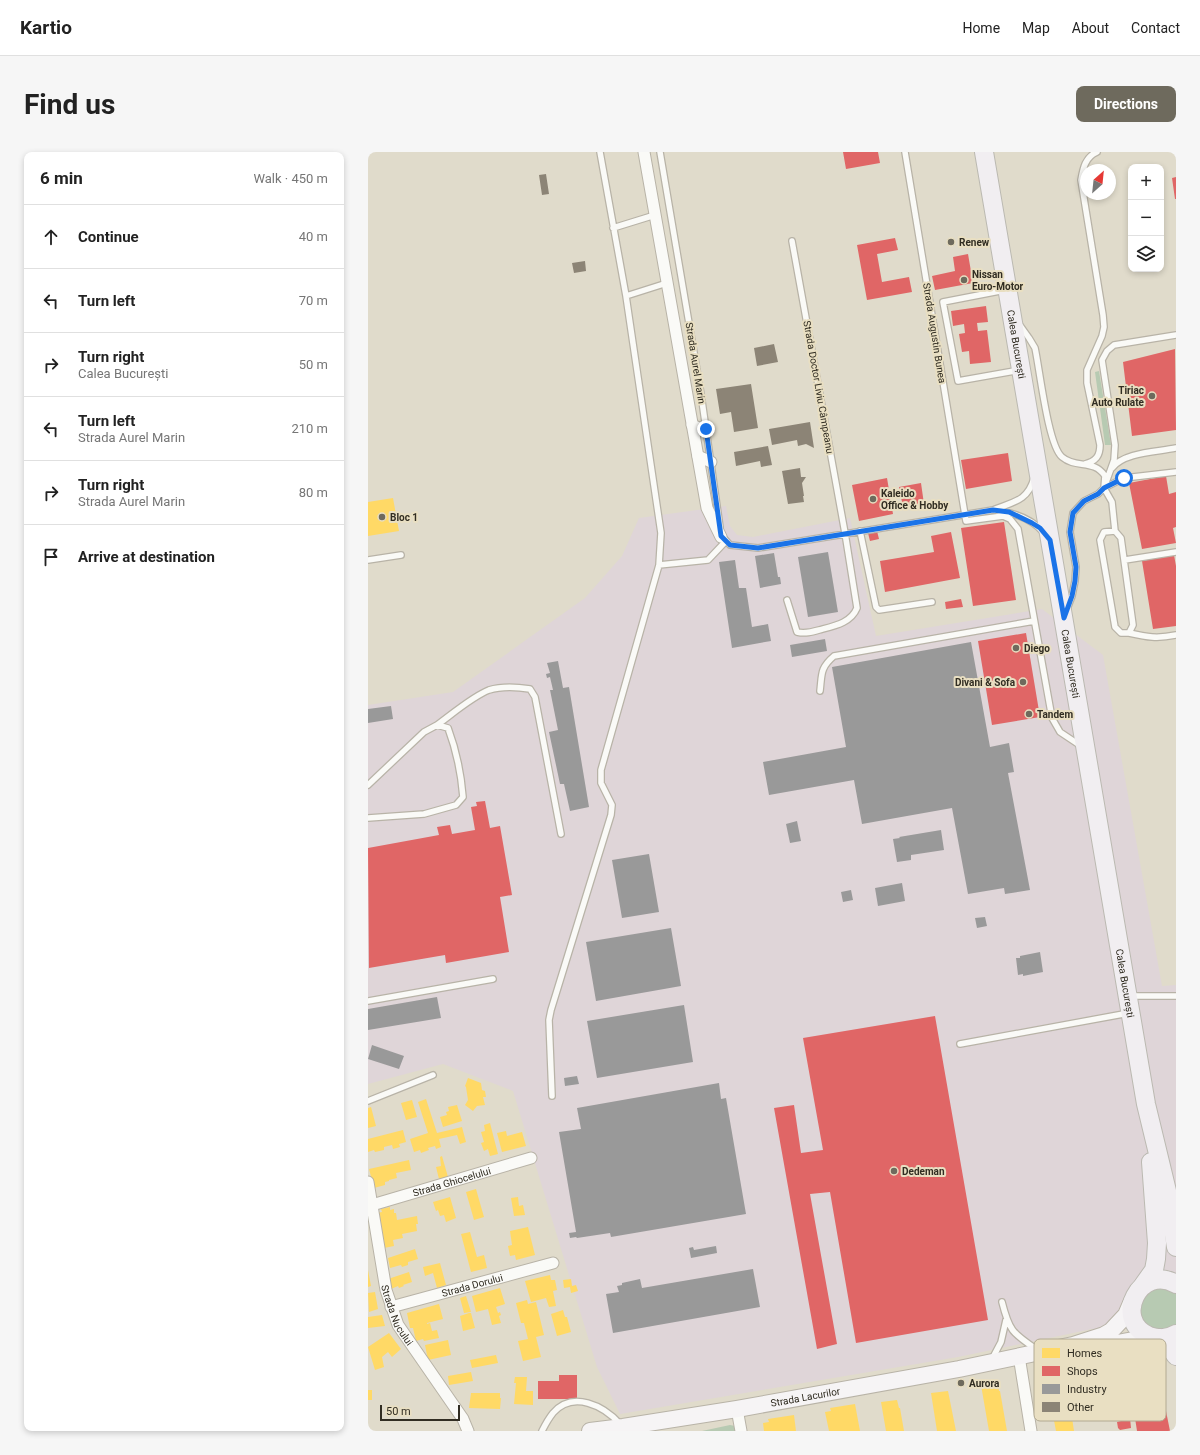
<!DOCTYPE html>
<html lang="en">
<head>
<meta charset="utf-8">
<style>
  body { margin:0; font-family:Roboto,sans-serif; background:#f6f6f6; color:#222 }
  .controls { position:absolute; right:12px; top:12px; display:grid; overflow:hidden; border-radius:8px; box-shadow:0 2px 6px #0003 }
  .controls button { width:36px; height:36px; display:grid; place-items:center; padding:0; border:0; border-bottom:1px solid #e0e0e0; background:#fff; color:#222; font:20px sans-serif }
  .compass { position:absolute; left:712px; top:12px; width:36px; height:36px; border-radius:50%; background:#fff; box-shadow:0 2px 6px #0003; rotate:27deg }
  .scale { position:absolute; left:12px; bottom:10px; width:80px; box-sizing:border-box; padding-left:4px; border:2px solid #312d22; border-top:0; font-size:11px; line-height:14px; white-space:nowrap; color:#312d22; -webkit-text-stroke:3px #e9dfc2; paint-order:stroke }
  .stop { position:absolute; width:12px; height:12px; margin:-9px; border:3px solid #1a73e8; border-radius:50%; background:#fff }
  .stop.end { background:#1a73e8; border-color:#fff; box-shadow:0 1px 4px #0008 }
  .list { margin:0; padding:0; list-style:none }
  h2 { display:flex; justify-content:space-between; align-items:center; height:52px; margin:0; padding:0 16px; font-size:17px }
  h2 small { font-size:13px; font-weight:400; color:#767676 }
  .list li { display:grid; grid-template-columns:26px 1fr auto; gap:12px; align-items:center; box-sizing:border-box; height:64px; padding:0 16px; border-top:1px solid #e0e0e0 }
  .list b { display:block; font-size:15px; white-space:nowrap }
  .list p { margin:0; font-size:13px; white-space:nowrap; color:#767676 }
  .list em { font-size:13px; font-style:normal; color:#767676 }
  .icon { flex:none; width:22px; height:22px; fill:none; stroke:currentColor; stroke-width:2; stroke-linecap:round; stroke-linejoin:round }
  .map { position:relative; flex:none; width:808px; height:1279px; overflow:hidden; border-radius:8px }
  header { display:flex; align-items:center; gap:24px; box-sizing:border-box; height:56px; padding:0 20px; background:#fff; border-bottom:1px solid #e0e0e0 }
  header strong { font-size:19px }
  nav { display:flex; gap:22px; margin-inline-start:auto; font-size:14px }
  .intro { display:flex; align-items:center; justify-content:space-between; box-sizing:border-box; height:96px; padding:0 24px }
  h1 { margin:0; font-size:28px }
  .button { padding:10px 18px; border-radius:8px; background:#6e6a5d; color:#fff; font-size:14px; font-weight:700 }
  main { display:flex; gap:24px; padding:0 24px }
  aside { flex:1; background:#fff; border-radius:8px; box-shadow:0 2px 6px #0003 }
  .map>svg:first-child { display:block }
  .industrial { fill:#dfd5d8 }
  .green { fill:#b7cab2 }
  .homes { fill:#ffd966 }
  .shops { fill:#e06666 }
  .industry { fill:#999 }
  .building { fill:#8c8476 }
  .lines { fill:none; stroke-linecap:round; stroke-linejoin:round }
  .lane-casing { stroke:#b8b3a7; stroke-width:8 }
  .street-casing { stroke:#b8b3a7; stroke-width:13 }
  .secondary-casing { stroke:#b8b3a7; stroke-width:18 }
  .primary-casing { stroke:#bbb9b1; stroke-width:20 }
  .lane { stroke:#fafaf7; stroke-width:5.5 }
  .street { stroke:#fafaf7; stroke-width:11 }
  .secondary { stroke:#f6f4f5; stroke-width:16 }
  .primary { stroke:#f1eef1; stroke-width:18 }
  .route { stroke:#1a73e8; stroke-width:5 }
  .poi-dot { fill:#6e6a5d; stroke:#e9dfc2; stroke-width:1.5 }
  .labels { text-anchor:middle; stroke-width:4; stroke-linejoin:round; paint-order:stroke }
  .poi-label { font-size:10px; font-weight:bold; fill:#312d22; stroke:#e9dfc2; text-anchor:start }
  .street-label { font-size:10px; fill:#312d22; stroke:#e9dfc2 }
  .key { fill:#e9dfc2; stroke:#b2aa92; stroke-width:1 }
  .key-label { font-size:11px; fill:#312d22 }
</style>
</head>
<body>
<header>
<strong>Kartio</strong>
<nav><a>Home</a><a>Map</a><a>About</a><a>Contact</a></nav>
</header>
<div class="intro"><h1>Find us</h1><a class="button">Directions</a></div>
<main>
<aside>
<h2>6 min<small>Walk · 450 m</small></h2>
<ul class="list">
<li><svg class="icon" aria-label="ahead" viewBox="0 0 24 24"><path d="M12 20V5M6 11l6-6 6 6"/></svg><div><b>Continue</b></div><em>40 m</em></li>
<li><svg class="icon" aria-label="left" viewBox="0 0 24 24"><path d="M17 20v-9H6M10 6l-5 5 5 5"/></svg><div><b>Turn left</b></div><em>70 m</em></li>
<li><svg class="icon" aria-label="right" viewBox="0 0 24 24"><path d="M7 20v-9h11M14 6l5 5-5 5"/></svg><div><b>Turn right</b><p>Calea București</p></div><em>50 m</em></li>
<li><svg class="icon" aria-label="left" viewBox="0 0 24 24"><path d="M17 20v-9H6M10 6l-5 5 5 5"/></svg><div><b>Turn left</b><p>Strada Aurel Marin</p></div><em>210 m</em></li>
<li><svg class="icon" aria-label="right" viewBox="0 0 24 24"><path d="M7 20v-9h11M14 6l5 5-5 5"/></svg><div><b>Turn right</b><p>Strada Aurel Marin</p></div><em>80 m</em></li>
<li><svg class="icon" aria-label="arrive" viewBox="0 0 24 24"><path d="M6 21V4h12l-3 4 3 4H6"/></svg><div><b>Arrive at destination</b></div></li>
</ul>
</aside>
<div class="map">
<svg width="808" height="1279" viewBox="0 0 808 1279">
  <rect width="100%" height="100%" fill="#e0dbcb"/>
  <path class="industrial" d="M358,354L362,374L369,383L385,385L482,366L508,484L674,457L735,503L794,834L808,833V1216L806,1206L791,1193L766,1180L755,1176L724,1177L590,1205L252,1262L229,1215L145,939L75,912L0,932V553L85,540L217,446L254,404L271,366Z"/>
  <path class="green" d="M731,219L743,293H737L727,220Z
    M789,1135L803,1137L808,1141V1174L801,1178L780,1176C766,1156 768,1148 789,1135Z
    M362,1273L367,1274L369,1279H334Z"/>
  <path class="homes" d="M25,346L31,379L0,384V350Z
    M100,926L113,931L114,938L117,939L118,945H115L117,953L109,954L105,959L97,953L100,948L98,935L97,934Z
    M58,947L69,981L94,975L98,990L92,992L89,983L71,987L73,995L68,997L67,994L60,996L61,998L53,1001L52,998L46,1000L42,987L60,981L50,950Z
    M44,948L49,965L38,968L33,951Z
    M89,953L94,969L75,975L72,965L79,963L78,960L81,959L80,955Z
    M3,955L8,974L0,976V956Z
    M122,971L130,1002L122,1004L120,997L116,999L113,991L116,990L113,980L117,979L116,973Z
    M35,978L38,990L31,992L32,995L25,997L24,993L16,995V998L7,1000L6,998L0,1000V987Z
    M138,979L139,984L154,980L158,994L134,1000L129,981Z
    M74,1004L80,1025L71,1027L68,1015L73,1014L72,1005Z
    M41,1008L43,1018L28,1021L29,1026L21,1028V1029L17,1030V1033L6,1036L1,1017Z
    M108,1037L116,1065L106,1068L98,1040Z
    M82,1045L88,1066L78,1070L76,1063L72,1064L70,1058L68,1059L65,1050Z
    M150,1045L151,1054L155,1053L157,1063L146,1064L143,1046Z
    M22,1055V1058L26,1057V1061H28L29,1068L49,1064L50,1072H48L49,1079L34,1082L35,1086L25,1088L26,1094L16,1096L9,1061L14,1060L13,1057Z
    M160,1075L167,1103L148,1108L147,1103L142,1104L140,1094L144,1093L142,1079Z
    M102,1080L109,1105L116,1103L119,1116L103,1120L93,1082Z
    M47,1097L50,1107L40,1110V1113L34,1115L33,1113L22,1116L20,1106Z
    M72,1111L78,1133L69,1136L65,1121L57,1124L55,1115Z
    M0,1118L3,1134L0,1135Z
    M41,1120L44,1130L35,1133L36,1134L31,1136L30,1134L23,1137L20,1127Z
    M182,1123L183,1128H187L189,1138L185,1139L188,1154L181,1155L178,1146L163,1150L157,1129Z
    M203,1127L204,1134L208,1133L210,1139L203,1141L202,1135L196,1136L195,1128Z
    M132,1136L137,1152L128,1155L130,1161L132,1160L133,1163L131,1164L133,1171L124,1173L120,1157L108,1160L104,1144Z
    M7,1140L10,1157L1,1160L0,1141Z
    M98,1144L103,1160L96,1161L92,1146Z
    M159,1148L160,1152L168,1150L176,1183L168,1185L173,1205L155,1209L150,1189L160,1187L156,1171H153L148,1151Z
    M71,1152L75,1167L59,1171V1172L62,1171L64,1179L69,1178L71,1186L56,1189L55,1187L48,1189L45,1176H42L39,1161Z
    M195,1158L197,1165H199L203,1180L189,1184L183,1162Z
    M101,1161H103L107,1176L95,1179L92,1164Z
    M14,1163L17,1174L0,1176V1165Z
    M21,1181L33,1197L24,1205L20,1200L14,1205L16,1215L7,1218L0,1195Z
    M80,1188L83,1203L60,1208L57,1193Z
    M128,1203L130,1211L104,1216L102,1208Z
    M714,1219L717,1235L704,1237L703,1234H700L701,1239H700L706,1279H688L681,1242L686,1241L684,1232L682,1233L680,1225Z
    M103,1220L105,1229L81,1233L80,1224Z
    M147,1225H159L158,1239H165V1253L146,1252L148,1231H146Z
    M630,1231L631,1239H632L639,1279H621L613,1233Z
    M0,1238H4V1248H0Z
    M580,1239L588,1279H569L563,1241Z
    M103,1241H132V1246H133L132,1257L101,1256Z
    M529,1248L531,1256H532L536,1279H518L513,1250Z
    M487,1252L492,1279H461L457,1260L463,1259L462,1256Z
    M426,1263L428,1279H396L395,1271L401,1270L400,1267Z"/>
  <path class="shops" d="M475,0H510L512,11L478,17Z
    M808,25V47H807L804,26Z
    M527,86L530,98L509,102L514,130L541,125L544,140L499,148L489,93Z
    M600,102L605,131L567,138L564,124L587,119L585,105Z
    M618,154L620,170L609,171L610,179L619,178L623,210L602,212L601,199L594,200L591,182L597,181L596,172L585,174L583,159Z
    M807,197L808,278L764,284L755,210Z
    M640,301L644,329L598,337L593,308Z
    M798,324L801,342L808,340V375L805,376L808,391L774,397L761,331Z
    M519,326L525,362L491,369L484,333Z
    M553,331L556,352L535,355L531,335Z
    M636,370L648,448L605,454L593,376Z
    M509,379L511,387L502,389L500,381Z
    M583,380L592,426L517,440L512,409L566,400L563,384Z
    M806,403L808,414V474L785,477L774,409Z
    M593,447L595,455L578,457L577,450Z
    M658,481L672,565L624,573L610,489Z
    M117,649L122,676L132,674L144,743L132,745L141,800L78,811L77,803L1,816L0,696L71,683L69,675L82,673L84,682L107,678L103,655L109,654L108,650Z
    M567,864L620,1168L488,1191L462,1040L442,1042L469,1192L449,1197L406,956L426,953L433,1001L455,998L435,886Z
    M191,1223H209V1247H170V1229H191Z
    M787,1251L798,1259L802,1279H769L767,1266H762L763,1276L752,1278L750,1276L749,1270L753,1269L752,1261L776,1257V1252Z"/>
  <path class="industry" d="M460,400L470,460L440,465L430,405Z
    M406,401L410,425H412L413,432L392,436L387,404Z
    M367,408L371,436H378L384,475L400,472L403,489L364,496L351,410Z
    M457,487L459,499L424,505L422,493Z
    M603,490L622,595L641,591L646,620L640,621L662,738L637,742L636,736L600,742L584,656L494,672L486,628L401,643L395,610L478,595L464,515Z
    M190,509L195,536L201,535L221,655L202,659L196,632H192L181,580L190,578L182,538H185L182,525L179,526L178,522L182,521L179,511Z
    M23,554L25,567L0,571V557Z
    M429,669L433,689L422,691L418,672Z
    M573,678L576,698L543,703V708L529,710L525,687L532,686L531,685Z
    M281,702L291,760L254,766L244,708Z
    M534,731L537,749L510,754L507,736Z
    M483,738L485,748L475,750L473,740Z
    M617,765L619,774L609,776L607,766Z
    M303,776L313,834L228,849L218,790Z
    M672,800L675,820L655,824V822L650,823L648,806H652V804Z
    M69,845L73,866L0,878V857Z
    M316,853L325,910L229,926L219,869Z
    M4,893L36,904L31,917L0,907Z
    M209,924L211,932L197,934L196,926Z
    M351,931L353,947L358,946L378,1062L243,1085L242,1081L209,1086L208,1085L202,1086L201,1081L208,1080L191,980L213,977L209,956Z
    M348,1094L349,1101L323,1106L321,1096L325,1095L326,1098Z
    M385,1117L392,1155L245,1181L238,1142L251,1140L249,1134L254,1133V1131L272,1127L274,1136Z"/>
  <path class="building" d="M178,22L181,42L174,43L171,23Z
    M217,109L218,119L206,121L204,111Z
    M406,192L410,210L389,214L386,196Z
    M383,232L390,276L366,280L363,260L352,262L348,237Z
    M442,270L446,296L438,292L430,294L429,288L404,293L401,277Z
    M400,294L404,313L393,315L392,309L368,314L366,300Z
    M432,316L433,325H438L434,331L436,344H435L436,350L420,352L414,319Z"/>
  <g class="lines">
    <g class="lane-casing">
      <path id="lane" d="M292,0L333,242L352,375
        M537,0L598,369L635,364L642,367L650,377L684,566L692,580L713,594
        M245,76L287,63
        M637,138L575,150L590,229L652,218
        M258,144L299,131
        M651,172L661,186L667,196C672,219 680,293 694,305C708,317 726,307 737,324L736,336L744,350L747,379L753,386L765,473L761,481H753L747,475L732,388L736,380L747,379
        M717,312C728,309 732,304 732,293L719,231V218L734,184L736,175L735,163L713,28C715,17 717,5 729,0
        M744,316C756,300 789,300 808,296
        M736,336L756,326L808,320
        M626,358C642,360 663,366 675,380
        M492,379L508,455L511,458L564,450
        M353,383L362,393L390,396L625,358C645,350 660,349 666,326
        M0,408L33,403
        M757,408L808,400
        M291,413L340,408L358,389
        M419,448L429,480C437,482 444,480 451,478C466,474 483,471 489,456L477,381L424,89
        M699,457L704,444L707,429L708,415L702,380L705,361L716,349L730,342L736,336L746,308L747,293L734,208L739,199L746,193L808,183
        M761,481C779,485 789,487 808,483
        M452,539C454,522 452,516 466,504L666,469
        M69,573C83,563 105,544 121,538C134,534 149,535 162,537L167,545L193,682
        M0,633L56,580L69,573L80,576C89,600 93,620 95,645L88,653L56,662L0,666
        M762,844H808
        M0,849L125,827
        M592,892L761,861
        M184,944L181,868L183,858L243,663L244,653L233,631V618L291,413L293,381L258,144L232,0
        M0,949L65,923
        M634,1150C641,1178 644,1181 668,1197
        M624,1207L633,1190L638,1168
        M174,1279C177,1273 181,1266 185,1261C205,1238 236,1254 252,1272"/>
    </g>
    <g class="street-casing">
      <g id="street">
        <path d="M276,0L339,356L353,385"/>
        <path d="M324,273L338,279"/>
        <path d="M330,304L343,310"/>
        <path id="s1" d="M0,1030L18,1138L30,1173L95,1267L100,1279"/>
        <path id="s2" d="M4,1053L163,1006"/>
        <path id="s3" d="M23,1155L185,1111"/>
        <path d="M651,1204L663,1279"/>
        <path d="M369,1257L373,1279"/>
      </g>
    </g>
    <g class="secondary-casing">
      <g id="secondary">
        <path d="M721,1194C742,1195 763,1187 785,1185"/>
        <path id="s4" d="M222,1279L255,1275L369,1257L591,1217L705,1193L736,1183L743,1179L758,1163L764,1149"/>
      </g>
    </g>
    <g class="primary-casing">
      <g id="primary">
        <path id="s5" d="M616,0L778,952L799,1039L808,1095"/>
        <path d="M776,1132L786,1118L788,1107L789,1091L783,1010"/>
        <path d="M808,1132C772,1111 744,1168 781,1184C790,1187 800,1187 808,1182"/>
        <path d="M792,1186L803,1197L808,1204"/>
      </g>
    </g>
    <use href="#lane" class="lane"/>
    <use href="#street" class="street"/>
    <use href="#secondary" class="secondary"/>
    <use href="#primary" class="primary"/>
  </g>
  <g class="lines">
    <path class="route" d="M338,277L353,384L362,393L390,396L625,358L641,360L664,371L672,376L682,388L696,466L704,444L707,429L708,415L702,380L705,361L716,349L730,342L736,336L756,326"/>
  </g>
  <g class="poi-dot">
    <circle cx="583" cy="90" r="4"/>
    <circle cx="596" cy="128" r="4"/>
    <circle cx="784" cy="244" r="4"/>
    <circle cx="505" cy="347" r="4"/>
    <circle cx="14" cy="365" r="4"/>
    <circle cx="648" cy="496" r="4"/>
    <circle cx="655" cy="530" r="4"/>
    <circle cx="661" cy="562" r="4"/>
    <circle cx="526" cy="1019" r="4"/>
    <circle cx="593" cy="1231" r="4"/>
  </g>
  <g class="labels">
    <g class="poi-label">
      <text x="591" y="94">Renew</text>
      <text x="604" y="126">Nissan<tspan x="604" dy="12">Euro-Motor</tspan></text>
      <text x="776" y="242" text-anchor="end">Tiriac<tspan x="776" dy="12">Auto Rulate</tspan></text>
      <text x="513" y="345">Kaleido<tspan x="513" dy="12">Office &amp; Hobby</tspan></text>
      <text x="22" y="369">Bloc 1</text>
      <text x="656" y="500">Diego</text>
      <text x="647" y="534" text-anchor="end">Divani &amp; Sofa</text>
      <text x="669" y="566">Tandem</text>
      <text x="534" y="1023">Dedeman</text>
      <text x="601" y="1235">Aurora</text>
    </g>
    <g class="street-label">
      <text transform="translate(567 181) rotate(81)" y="4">Strada Augustin Bunea</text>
      <text dy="4" stroke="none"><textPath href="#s5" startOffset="195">Calea București</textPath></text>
      <text transform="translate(328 211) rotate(81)" y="4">Strada Aurel Marin</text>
      <text transform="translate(451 235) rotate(80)" y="4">Strada Doctor Liviu Câmpeanu</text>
      <text dy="4" stroke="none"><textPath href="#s5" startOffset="519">Calea București</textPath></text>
      <text dy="4" stroke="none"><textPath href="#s5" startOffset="843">Calea București</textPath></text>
      <text dy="4" stroke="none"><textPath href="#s2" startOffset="83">Strada Ghiocelului</textPath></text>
      <text dy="4" stroke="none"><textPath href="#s3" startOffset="84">Strada Dorului</textPath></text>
      <text dy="4" stroke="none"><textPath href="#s1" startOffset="137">Strada Nucului</textPath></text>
      <text dy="4" stroke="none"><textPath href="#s4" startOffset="218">Strada Lacurilor</textPath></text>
    </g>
  </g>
  <rect x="666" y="1187" width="132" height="82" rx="6" class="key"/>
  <rect x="674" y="1196" width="18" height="10" fill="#ffd966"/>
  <rect x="674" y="1214" width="18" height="10" fill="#e06666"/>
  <rect x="674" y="1232" width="18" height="10" fill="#999"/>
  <rect x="674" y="1250" width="18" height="10" fill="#8c8476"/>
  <g class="key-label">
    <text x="699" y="1205">Homes</text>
    <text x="699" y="1223">Shops</text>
    <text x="699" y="1241">Industry</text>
    <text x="699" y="1259">Other</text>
  </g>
</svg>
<div class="controls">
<button>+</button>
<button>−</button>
<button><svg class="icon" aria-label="layers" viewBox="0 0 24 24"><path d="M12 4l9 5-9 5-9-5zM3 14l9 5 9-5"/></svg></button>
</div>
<svg class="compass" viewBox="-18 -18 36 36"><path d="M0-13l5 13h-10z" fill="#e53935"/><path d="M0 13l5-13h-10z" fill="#767676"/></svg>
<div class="scale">50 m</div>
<div class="stop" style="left:756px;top:326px"></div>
<div class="stop end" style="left:338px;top:277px"></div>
</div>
</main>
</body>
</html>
